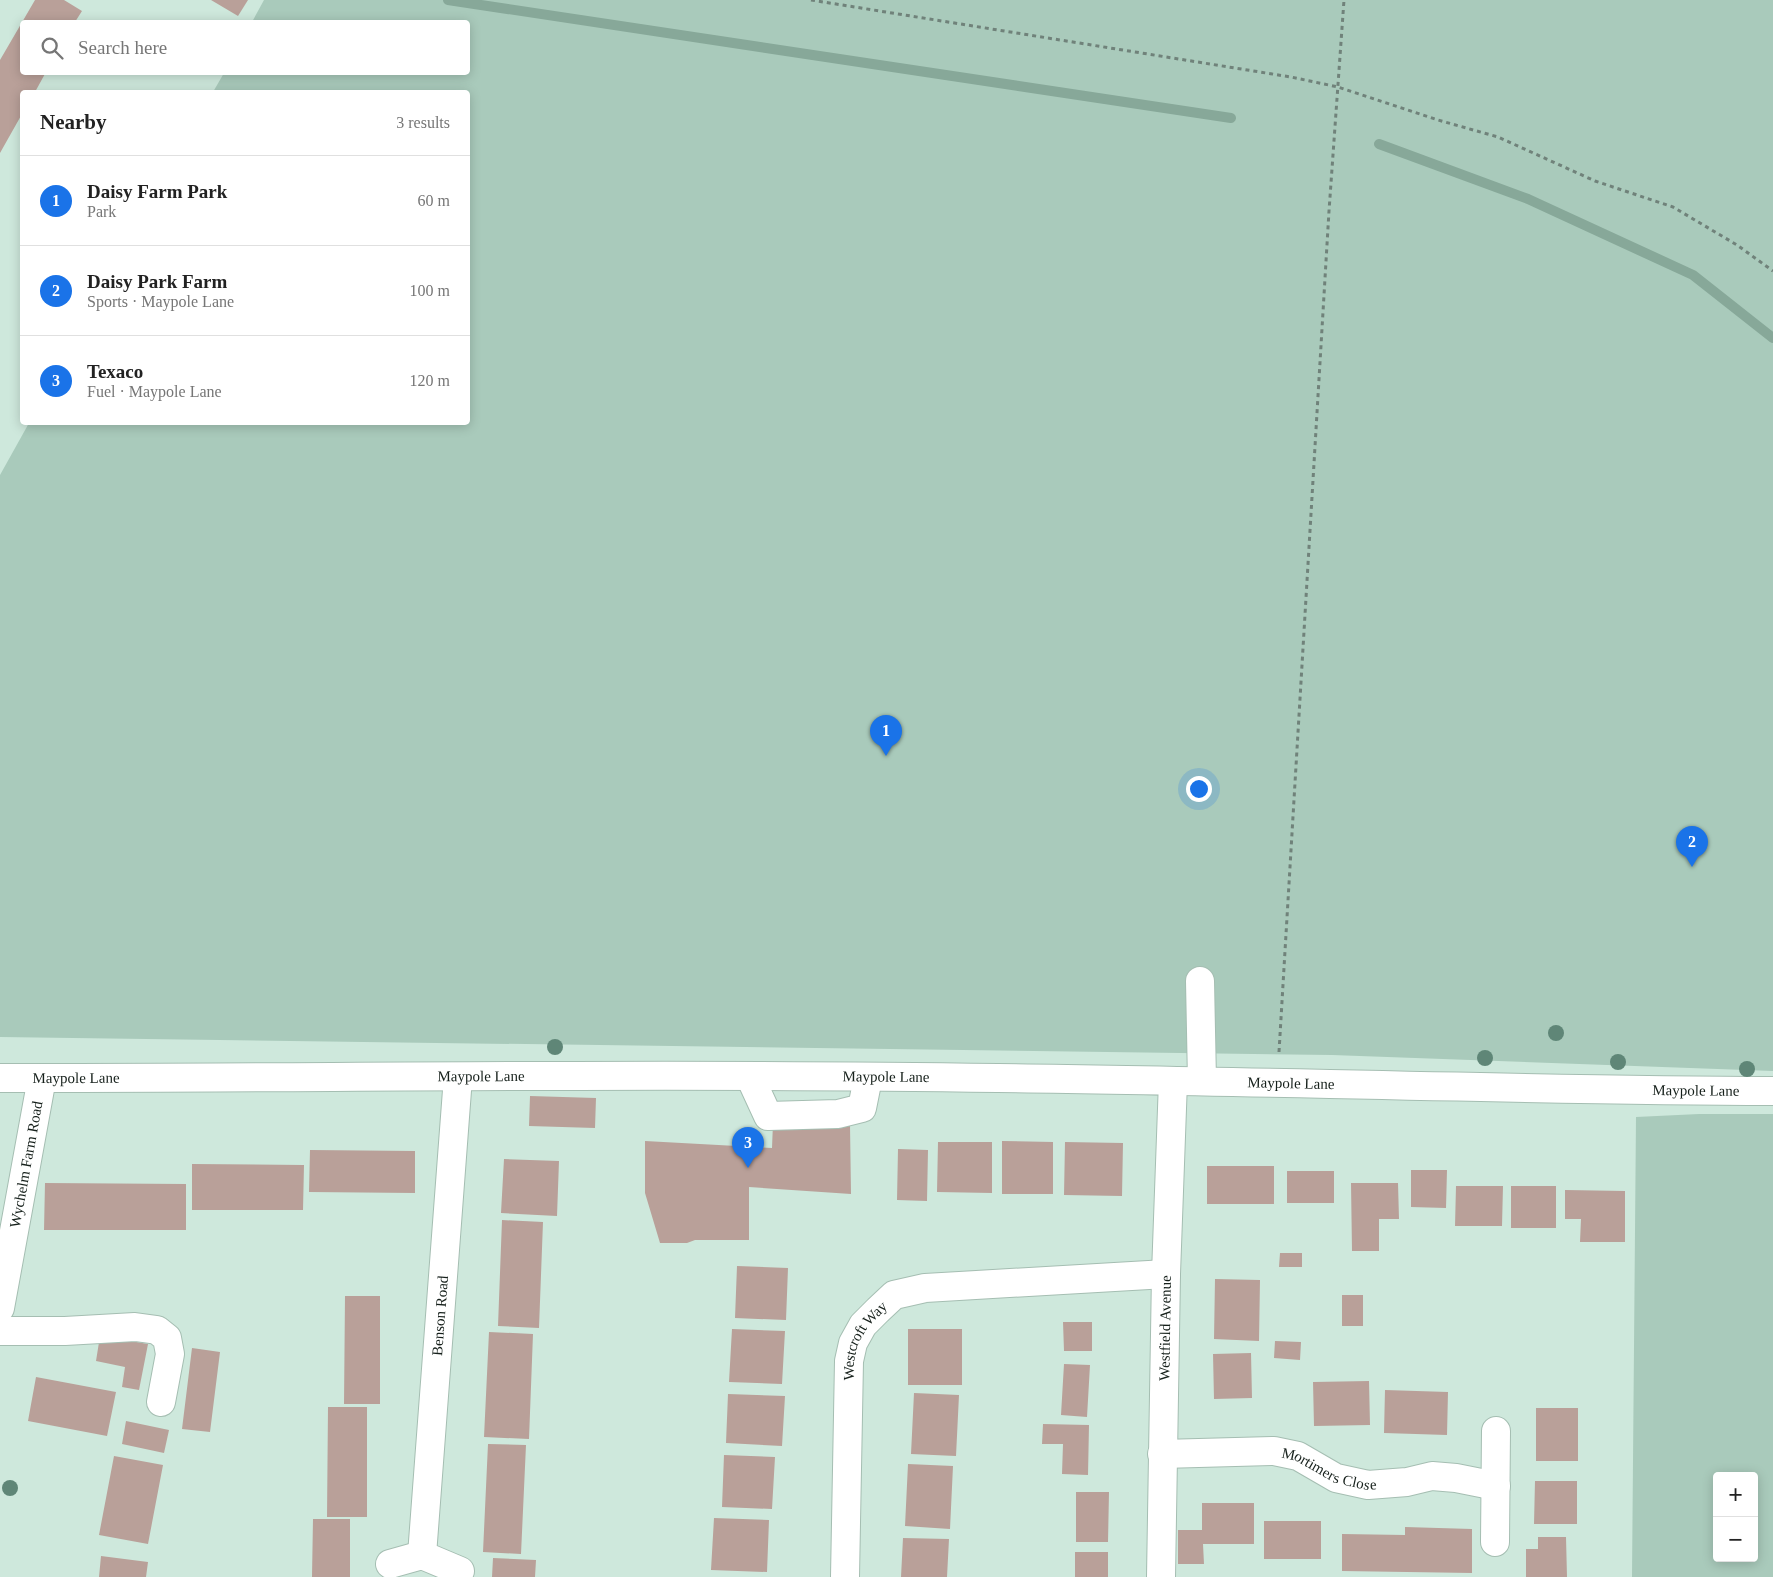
<!DOCTYPE html>
<html lang="en">
<head>
<meta charset="utf-8">
<style>
  body { margin:0; font-family:Georgia,serif; background:#f2f2f2; color:#222 }
  .controls { position:absolute; right:15px; bottom:15px; display:grid; overflow:hidden; border-radius:5px; box-shadow:0 2px 12px #0003 }
  .controls button { width:45px; height:45px; display:grid; place-items:center; padding:0; border:0; border-bottom:1px solid #e0e0e0; background:#fff; color:#222; font:25px sans-serif }
  .you { position:absolute; left:1198px; top:788px; width:18px; height:18px; margin:-12px; border:4px solid #fff; border-radius:50%; background:#1a73e8; box-shadow:0 0 0 8px #1a73e833 }
  .badge { display:grid; place-items:center; width:32px; height:32px; border-radius:50%; background:#1a73e8; color:#fff; font-size:16px; font-weight:700 }
  .pin { position:absolute; translate:-50% -41px; filter:drop-shadow(0 1px 2px #0008) }
  .pin::after { content:''; position:absolute; top:26px; width:18px; height:15px; background:inherit; clip-path:polygon(0 0,100% 0,50% 100%) }
  .list { margin:0; padding:0; list-style:none }
  h2 { display:flex; justify-content:space-between; align-items:center; height:65px; margin:0; padding:0 20px; font-size:21px }
  h2 small { font-size:16px; font-weight:400; color:#767676 }
  .list li { display:grid; grid-template-columns:32px 1fr auto; gap:15px; align-items:center; box-sizing:border-box; height:90px; padding:0 20px; border-top:1px solid #e0e0e0 }
  .list b { display:block; font-size:19px; white-space:nowrap }
  .list p { margin:0; font-size:16px; white-space:nowrap; color:#767676 }
  .list em { font-size:16px; font-style:normal; color:#767676 }
  .icon { flex:none; width:28px; height:28px; fill:none; stroke:currentColor; stroke-width:2; stroke-linecap:round; stroke-linejoin:round }
  .map { position:relative; flex:none; width:1773px; height:1577px; overflow:hidden }
  .search { position:absolute; background:#fff; box-shadow:0 2px 12px #0003; left:20px; top:20px; width:450px; height:55px; display:flex; align-items:center; gap:12px; box-sizing:border-box; padding:0 18px; border-radius:5px; color:#767676; font-size:19px }
  .panel { position:absolute; background:#fff; box-shadow:0 2px 12px #0003; left:20px; top:90px; width:450px; height:335px; border-radius:5px }
  .map>svg:first-child { display:block }
  .green { fill:#a9cabb; fill-rule:evenodd }
  .lines { fill:none; stroke-linecap:round; stroke-linejoin:round }
  .stream { stroke:#87a899; stroke-width:10 }
  .building { fill:#b9a099 }
  .minor-casing { stroke:#a5beb2; stroke-width:30 }
  .path { stroke:#70827a; stroke-width:3; stroke-dasharray:4 4; stroke-linecap:butt }
  .minor { stroke:#fff; stroke-width:28 }
  .tree { fill:#5f8677 }
  .labels { text-anchor:middle; stroke-width:5; stroke-linejoin:round; paint-order:stroke }
  .street-label { font-size:15px; fill:#16201b; stroke:#cee8dc }
</style>
</head>
<body>
<div class="map">
<svg width="1773" height="1577" viewBox="0 0 1773 1577">
  <rect width="100%" height="100%" fill="#cee8dc"/>
  <path class="green" d="M264,0H1773V1071L1332,1055L0,1037V475L29,423L468,422V92H213L224,73L468,72V22H252Z
    M1699,1114H1773V1577H1632L1636,1117ZM1717,1476H1754V1558H1717Z"/>
  <g class="lines">
    <path class="stream" d="M448,0L1231,118
      M1379,144L1528,199L1693,275L1773,338"/>
  </g>
  <path class="building" d="M35,0H64L82,11L75,22H22V72H46L35,92H22V114L0,153V60Z
    M211,0H248L238,16Z
    M530,1096L596,1098L595,1128L529,1126Z
    M773,1123L850,1125L851,1194L749,1187V1240H695L687,1243H660L645,1193V1141L772,1148Z
    M1002,1141L1053,1142V1194H1002Z
    M938,1142H992V1193L937,1192Z
    M1065,1142L1123,1143L1122,1196L1064,1195Z
    M898,1149L928,1150L927,1201L897,1200Z
    M310,1150L415,1151V1193L309,1192Z
    M504,1159L559,1161L557,1216L501,1213Z
    M192,1164L304,1165L303,1210H192Z
    M1207,1166H1274V1204H1207Z
    M1411,1170H1447L1446,1208L1411,1207Z
    M1287,1171H1334V1203H1287Z
    M45,1183L186,1184V1230H44Z
    M1351,1183H1398L1399,1219H1379V1251H1352Z
    M1456,1186H1503L1502,1226H1455Z
    M1511,1186H1556V1228H1511Z
    M1565,1190L1625,1191V1242H1580L1581,1219H1565Z
    M502,1220L543,1222L539,1328L498,1326Z
    M1280,1253H1302V1267H1279Z
    M737,1266L788,1268L786,1320L735,1318Z
    M1215,1279L1260,1280L1259,1341L1214,1339Z
    M1342,1295H1363V1326H1342Z
    M345,1296H380V1404H344Z
    M1063,1322H1092V1351H1064Z
    M732,1329L785,1331L782,1384L729,1382Z
    M908,1329H962V1385H908Z
    M489,1332L533,1334L529,1439L484,1437Z
    M100,1336L148,1344L139,1390L122,1387L125,1367L96,1361Z
    M1275,1341L1301,1342L1300,1360L1274,1358Z
    M192,1348L220,1352L210,1432L182,1429Z
    M1251,1353L1252,1398L1214,1399L1213,1354Z
    M1064,1364L1090,1365L1087,1417L1061,1415Z
    M36,1377L116,1392L107,1436L28,1421Z
    M1369,1381L1370,1425L1314,1426L1313,1382Z
    M1385,1390L1448,1392L1447,1435L1384,1433Z
    M914,1393L959,1395L956,1456L911,1454Z
    M728,1394L785,1396L782,1446L726,1443Z
    M328,1407H367V1517H327Z
    M1536,1408H1578V1461H1536Z
    M126,1421L169,1430L164,1453L122,1444Z
    M1043,1424L1089,1425L1088,1475L1062,1474L1063,1444H1042Z
    M488,1444L526,1445L521,1554L483,1552Z
    M724,1455L775,1457L772,1509L722,1507Z
    M114,1456L163,1465L148,1544L99,1535Z
    M908,1464L953,1466L950,1529L905,1526Z
    M1535,1481H1577V1524H1534Z
    M1076,1492H1109L1108,1542H1076Z
    M1202,1503H1254V1544H1203L1204,1564H1178V1530H1202Z
    M714,1518L769,1520L767,1572L711,1570Z
    M313,1519H350V1577H312Z
    M1264,1521H1321V1559H1264Z
    M1405,1527L1472,1529V1573L1342,1571V1534L1405,1535Z
    M1538,1537H1566L1567,1577H1526V1549H1538Z
    M903,1538L949,1539L947,1577H901Z
    M1075,1552H1108V1577H1075Z
    M101,1556L148,1562L146,1577H99Z
    M493,1558L536,1560L535,1577H492Z"/>
  <g class="lines">
    <g class="minor-casing">
      <g id="minor">
        <path d="M1200,981L1202,1081"/>
        <path d="M750,1077L768,1116L838,1114L862,1108L868,1078"/>
        <path id="s1" d="M0,1078C333,1078 665,1073 998,1078C1256,1081 1515,1090 1773,1091"/>
        <path id="s2" d="M0,1308L42,1078"/>
        <path d="M0,1331H65L135,1327L157,1330L167,1338L170,1354L161,1402"/>
        <path id="s3" d="M1162,1454L1274,1451L1298,1456L1336,1478L1368,1485L1407,1482L1432,1476L1456,1478L1496,1486"/>
        <path d="M1495,1542L1496,1431"/>
        <path id="s4" d="M422,1555L458,1077"/>
        <path d="M390,1564L422,1555L460,1571"/>
        <path id="s5" d="M845,1577L849,1361L853,1343L863,1325L878,1310L894,1295L925,1288L1166,1274"/>
        <path id="s6" d="M1161,1577L1166,1274L1173,1081"/>
      </g>
    </g>
    <path class="path" d="M811,0L1291,77L1338,87L1438,120L1498,137L1595,181L1673,207L1737,245L1773,271
      M1279,1052L1329,211L1344,0"/>
    <use href="#minor" class="minor"/>
  </g>
  <g class="tree">
    <circle cx="1556" cy="1033" r="8"/>
    <circle cx="555" cy="1047" r="8"/>
    <circle cx="1485" cy="1058" r="8"/>
    <circle cx="1618" cy="1062" r="8"/>
    <circle cx="1747" cy="1069" r="8"/>
    <circle cx="10" cy="1488" r="8"/>
  </g>
  <g class="labels">
    <g class="street-label">
      <text dy="5" stroke="none"><textPath href="#s1" startOffset="481">Maypole Lane</textPath></text>
      <text dy="5" stroke="none"><textPath href="#s1" startOffset="76">Maypole Lane</textPath></text>
      <text dy="5" stroke="none"><textPath href="#s1" startOffset="886">Maypole Lane</textPath></text>
      <text dy="5" stroke="none"><textPath href="#s1" startOffset="1291">Maypole Lane</textPath></text>
      <text dy="5" stroke="none"><textPath href="#s1" startOffset="1696">Maypole Lane</textPath></text>
      <text dy="5" stroke="none"><textPath href="#s2" startOffset="146">Wychelm Farm Road</textPath></text>
      <text dy="5" stroke="none"><textPath href="#s4" startOffset="240">Benson Road</textPath></text>
      <text dy="5" stroke="none"><textPath href="#s6" startOffset="249">Westfield Avenue</textPath></text>
      <text dy="5" stroke="none"><textPath href="#s5" startOffset="241">Westcroft Way</textPath></text>
      <text dy="5" stroke="none"><textPath href="#s3" startOffset="171">Mortimers Close</textPath></text>
    </g>
  </g>
</svg>
<div class="controls">
<button>+</button>
<button>−</button>
</div>
<div class="you"></div>
<div class="pin badge" style="left:886px;top:756px">1</div>
<div class="pin badge" style="left:1692px;top:867px">2</div>
<div class="pin badge" style="left:748px;top:1168px">3</div>
<div class="search"><svg class="icon" aria-label="search" viewBox="0 0 24 24"><circle cx="10" cy="10" r="6"/><path d="M15 15l6 6"/></svg>Search here</div>
<section class="panel">
<h2>Nearby<small>3 results</small></h2>
<ul class="list">
<li><span class="badge">1</span><div><b>Daisy Farm Park</b><p>Park</p></div><em>60 m</em></li>
<li><span class="badge">2</span><div><b>Daisy Park Farm</b><p>Sports · Maypole Lane</p></div><em>100 m</em></li>
<li><span class="badge">3</span><div><b>Texaco</b><p>Fuel · Maypole Lane</p></div><em>120 m</em></li>
</ul>
</section>
</div>
</body>
</html>
